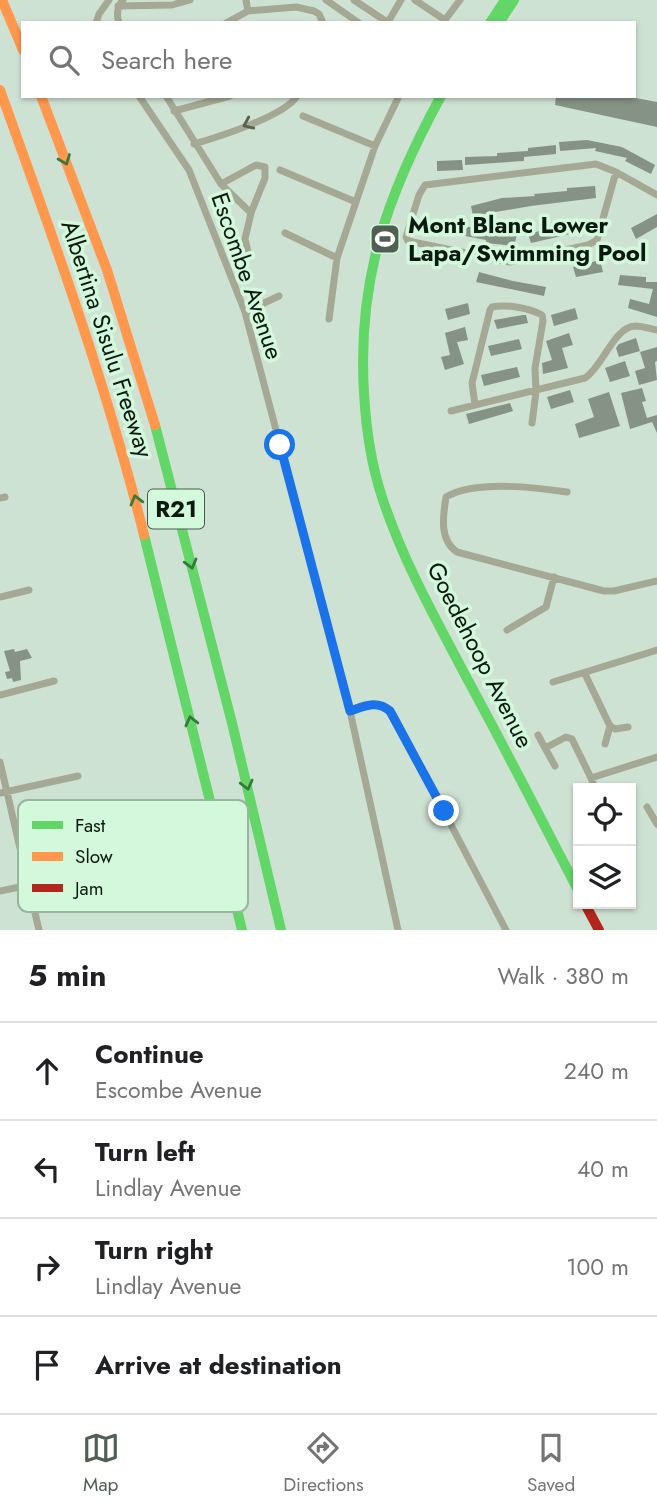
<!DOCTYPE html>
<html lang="en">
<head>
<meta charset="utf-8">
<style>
  body { margin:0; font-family:Jost,sans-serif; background:#f6f6f6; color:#202124 }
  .controls { position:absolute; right:21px; bottom:21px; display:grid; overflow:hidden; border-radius:0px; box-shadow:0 2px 5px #0004 }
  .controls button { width:63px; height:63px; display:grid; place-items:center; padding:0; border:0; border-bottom:2px solid #e0e0e0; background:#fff; color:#202124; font:35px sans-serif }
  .stop { position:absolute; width:21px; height:21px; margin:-16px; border:5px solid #1a73e8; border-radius:50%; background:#fff }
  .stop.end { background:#1a73e8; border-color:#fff; box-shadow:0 2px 7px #0008 }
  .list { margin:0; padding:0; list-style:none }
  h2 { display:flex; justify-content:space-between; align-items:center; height:91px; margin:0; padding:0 28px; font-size:30px }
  h2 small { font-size:23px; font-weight:400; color:#757577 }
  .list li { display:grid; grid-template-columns:46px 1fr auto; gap:21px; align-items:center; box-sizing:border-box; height:98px; padding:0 28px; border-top:2px solid #e0e0e0 }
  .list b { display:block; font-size:26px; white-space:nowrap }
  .list p { margin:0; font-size:23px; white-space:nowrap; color:#757577 }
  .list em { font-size:23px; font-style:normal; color:#757577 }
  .icon { flex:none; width:38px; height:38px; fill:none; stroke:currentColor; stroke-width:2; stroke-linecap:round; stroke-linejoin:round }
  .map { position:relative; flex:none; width:657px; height:930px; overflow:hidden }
  .search { position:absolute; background:#fff; box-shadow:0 2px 5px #0004; left:21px; right:21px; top:21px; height:77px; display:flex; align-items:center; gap:18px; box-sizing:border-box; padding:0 24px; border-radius:0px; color:#757577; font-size:26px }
  .sheet { height:483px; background:#fff }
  nav { display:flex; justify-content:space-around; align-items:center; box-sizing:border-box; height:98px; border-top:2px solid #e0e0e0; background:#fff; font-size:19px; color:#757577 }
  nav a { display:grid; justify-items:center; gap:4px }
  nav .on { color:#4f5f54 }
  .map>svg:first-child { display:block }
  .building { fill:#869285 }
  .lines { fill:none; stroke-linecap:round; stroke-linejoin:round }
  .street { stroke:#a5a894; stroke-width:7 }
  .fast { stroke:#63d668; stroke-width:10 }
  .slow { stroke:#ff974d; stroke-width:10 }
  .jam { stroke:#b3261e; stroke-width:10 }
  .oneway { stroke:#586052 }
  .oneway2 { stroke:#37783c }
  .route { stroke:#1a73e8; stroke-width:9 }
  .labels { text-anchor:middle; stroke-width:7; stroke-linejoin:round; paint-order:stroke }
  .shield { fill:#d3f8dc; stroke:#475c4d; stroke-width:2 }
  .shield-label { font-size:23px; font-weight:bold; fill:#0b1910 }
  .poi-label { font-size:24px; font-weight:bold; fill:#0b1910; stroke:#d3f8dc; text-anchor:start }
  .street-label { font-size:24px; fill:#0b1910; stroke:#d3f8dc }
  .key { fill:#d3f8dc; stroke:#97b59f; stroke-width:2 }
  .key-label { font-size:19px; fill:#0b1910 }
</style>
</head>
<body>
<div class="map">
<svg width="657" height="930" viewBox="0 0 657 930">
  <rect width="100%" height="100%" fill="#cee2d3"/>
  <path class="building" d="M556,96H626L657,102V127L555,105Z
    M587,140L622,147L655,165L651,174L625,161L627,158L595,151L596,148L560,151L559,142Z
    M556,145V154L524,157V161L465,165V157L497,156V153L528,151V148Z
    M462,160L463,170L437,171V161Z
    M595,186L596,198L531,206L473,216L471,206L502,198L535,196L534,194L567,191V188Z
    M657,214V227L636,239L631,228Z
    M585,219L588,230L531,243L528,234Z
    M425,220L483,229V232L517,235L514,246L486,243V240L455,234L423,231Z
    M600,260L603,272L576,277L573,267Z
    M479,272L513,281L546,287L544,296L476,282Z
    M620,275L646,277V282H657V317L628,308L630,299L649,304L653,289L618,285Z
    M468,303L470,314L448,320L445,309Z
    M575,308L578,319L554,326L551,315Z
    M523,315H526L528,323L497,329L494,320Z
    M465,327L468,340L457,342L464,364L445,370L441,357L450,355L445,333Z
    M569,333L573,345L562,348L568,368L543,374L542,363L552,360L546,341Z
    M636,338L640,351L619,357L616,348L619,344Z
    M519,339L522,349L491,356L488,346Z
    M657,347V361L655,362L657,380L639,385L635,371L645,368L640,352Z
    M625,361L630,376L610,382L605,368Z
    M517,367L520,377L484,386L481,375Z
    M642,388L646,401L642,402L647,418L657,415V433L652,422L630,429L621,393Z
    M570,390L574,402L551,409L547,397Z
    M609,392L620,426L579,438L575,424L594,417L588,399Z
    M510,403L513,411L469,424L466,414Z
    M14,649L15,652L27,649L32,658L20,661L21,680L13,682L12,678L7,679L5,672L10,671L4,651Z"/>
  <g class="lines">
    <path class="street" d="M246,0L248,11
      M326,0L359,23
      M354,0L387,22
      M415,0L445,20L460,0
      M118,6L172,5L190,0
      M388,22L401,0
      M96,23L99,14L109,0
      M119,23C116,14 117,7 123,0
      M226,23L248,11L296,7L314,11L319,14L323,23
      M139,96L189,170L245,312L350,711L398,930
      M166,96L221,184L251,213L265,178V167L256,165L221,184
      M174,111L230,96
      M303,116L375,146
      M194,144C218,137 285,116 297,96
      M280,170L356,202
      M616,172L597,240L588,245L510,262L408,241L406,237L419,195L425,185L596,164L616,172L657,195
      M285,233L337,258
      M249,256L245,239L251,213
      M245,312L279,296
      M329,319L337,258L375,146L399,96
      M475,405L472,383L490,310L492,307C507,304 529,308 542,315L543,321L535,368L536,392L532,423
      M451,411L585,378C603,366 614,327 635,326C642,326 650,329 657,330
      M567,492C534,487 475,480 446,497C443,516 439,540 457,552L604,591H614L657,581
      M0,498L5,497
      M0,597L29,590
      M507,630L546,607L554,577
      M585,674L610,726L615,729L628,727
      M553,682L657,650
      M0,695L54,681
      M350,711C368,706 381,699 394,716L506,930
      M538,735L545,748L566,737L572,739L591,778L657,757
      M605,744L610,726
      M545,748L555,766
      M0,762L39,930
      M591,778L595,788
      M0,793L78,776
      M647,807L657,824
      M577,810L578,813
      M0,891L97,871"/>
    <path class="fast" d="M490,23L505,0
      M499,23L514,0
      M441,96C387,195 357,279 364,393C366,428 371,464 382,497C403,562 438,623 470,684C507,752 542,821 578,890
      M155,425L232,723L281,930
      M144,535L242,930"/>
    <path class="slow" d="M2,0L23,50
      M0,90C53,237 106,383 144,535
      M41,96L107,270L155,425"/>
    <path class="jam" d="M585,904L599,930"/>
  </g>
  <defs><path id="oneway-chevron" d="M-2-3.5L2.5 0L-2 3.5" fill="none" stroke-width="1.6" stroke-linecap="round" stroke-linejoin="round" transform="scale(1.75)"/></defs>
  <use class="oneway" href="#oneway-chevron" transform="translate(248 124) rotate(156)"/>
  <g class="oneway2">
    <use href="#oneway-chevron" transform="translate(65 160) rotate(69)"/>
    <use href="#oneway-chevron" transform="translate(136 500) rotate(-105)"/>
    <use href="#oneway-chevron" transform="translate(191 564) rotate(75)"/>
    <use href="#oneway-chevron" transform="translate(191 721) rotate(-104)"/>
    <use href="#oneway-chevron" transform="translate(247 785) rotate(76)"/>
  </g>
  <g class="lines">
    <path class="route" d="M280,445L350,711C365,706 377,700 390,711L444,811"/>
  </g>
  <defs>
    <g id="stadium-square" transform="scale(1.575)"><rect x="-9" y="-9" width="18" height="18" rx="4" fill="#4f5f54" stroke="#d3f8dc"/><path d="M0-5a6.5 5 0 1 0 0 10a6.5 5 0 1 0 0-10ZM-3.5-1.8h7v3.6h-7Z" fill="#fff"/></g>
  </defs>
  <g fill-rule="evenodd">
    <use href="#stadium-square" x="385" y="239"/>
  </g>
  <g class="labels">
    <rect class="shield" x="148" y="489.5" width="56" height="39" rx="5"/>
    <g class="shield-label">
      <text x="176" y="517">R21</text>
    </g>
    <g class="poi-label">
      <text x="408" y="233">Mont Blanc Lower<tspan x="408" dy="28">Lapa/Swimming Pool</tspan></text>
    </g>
    <g class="street-label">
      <text transform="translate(247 276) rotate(71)" y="8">Escombe Avenue</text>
      <text transform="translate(107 339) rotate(72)" y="8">Albertina Sisulu Freeway</text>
      <text transform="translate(480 655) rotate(63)" y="8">Goedehoop Avenue</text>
    </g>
  </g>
  <rect x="18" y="800" width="230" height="112" rx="10" class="key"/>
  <rect x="32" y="821" width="31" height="8" fill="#63d668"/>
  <rect x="32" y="852" width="31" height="9" fill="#ff974d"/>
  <rect x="32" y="884" width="31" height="8" fill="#b3261e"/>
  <g class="key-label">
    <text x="75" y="832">Fast</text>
    <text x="75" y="863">Slow</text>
    <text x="75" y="895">Jam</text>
  </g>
</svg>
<div class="controls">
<button><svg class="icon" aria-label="locate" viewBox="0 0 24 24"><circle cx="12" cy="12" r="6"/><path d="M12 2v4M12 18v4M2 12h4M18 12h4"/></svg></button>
<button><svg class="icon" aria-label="layers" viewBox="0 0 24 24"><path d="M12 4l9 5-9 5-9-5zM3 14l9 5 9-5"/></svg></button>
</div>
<div class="stop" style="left:280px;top:445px"></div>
<div class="stop end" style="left:444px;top:811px"></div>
<div class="search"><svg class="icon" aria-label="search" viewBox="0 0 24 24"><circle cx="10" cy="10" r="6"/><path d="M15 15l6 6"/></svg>Search here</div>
</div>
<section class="sheet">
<h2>5 min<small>Walk · 380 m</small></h2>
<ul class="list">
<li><svg class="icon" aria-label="ahead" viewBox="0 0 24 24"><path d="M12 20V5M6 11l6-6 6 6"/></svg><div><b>Continue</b><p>Escombe Avenue</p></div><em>240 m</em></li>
<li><svg class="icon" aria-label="left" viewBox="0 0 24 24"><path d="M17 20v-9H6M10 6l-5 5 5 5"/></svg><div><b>Turn left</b><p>Lindlay Avenue</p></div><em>40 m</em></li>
<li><svg class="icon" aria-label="right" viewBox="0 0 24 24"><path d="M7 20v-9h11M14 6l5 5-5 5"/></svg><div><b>Turn right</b><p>Lindlay Avenue</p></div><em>100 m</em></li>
<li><svg class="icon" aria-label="arrive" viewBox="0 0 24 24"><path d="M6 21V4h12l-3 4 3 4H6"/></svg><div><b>Arrive at destination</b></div></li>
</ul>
</section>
<nav>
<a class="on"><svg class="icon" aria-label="map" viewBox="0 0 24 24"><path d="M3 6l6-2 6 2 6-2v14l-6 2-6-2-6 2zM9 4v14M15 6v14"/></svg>Map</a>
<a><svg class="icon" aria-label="directions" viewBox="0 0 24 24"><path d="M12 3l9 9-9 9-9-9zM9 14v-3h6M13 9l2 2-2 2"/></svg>Directions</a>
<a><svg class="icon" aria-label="saved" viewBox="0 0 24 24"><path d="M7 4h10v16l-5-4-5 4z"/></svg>Saved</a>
</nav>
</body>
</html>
